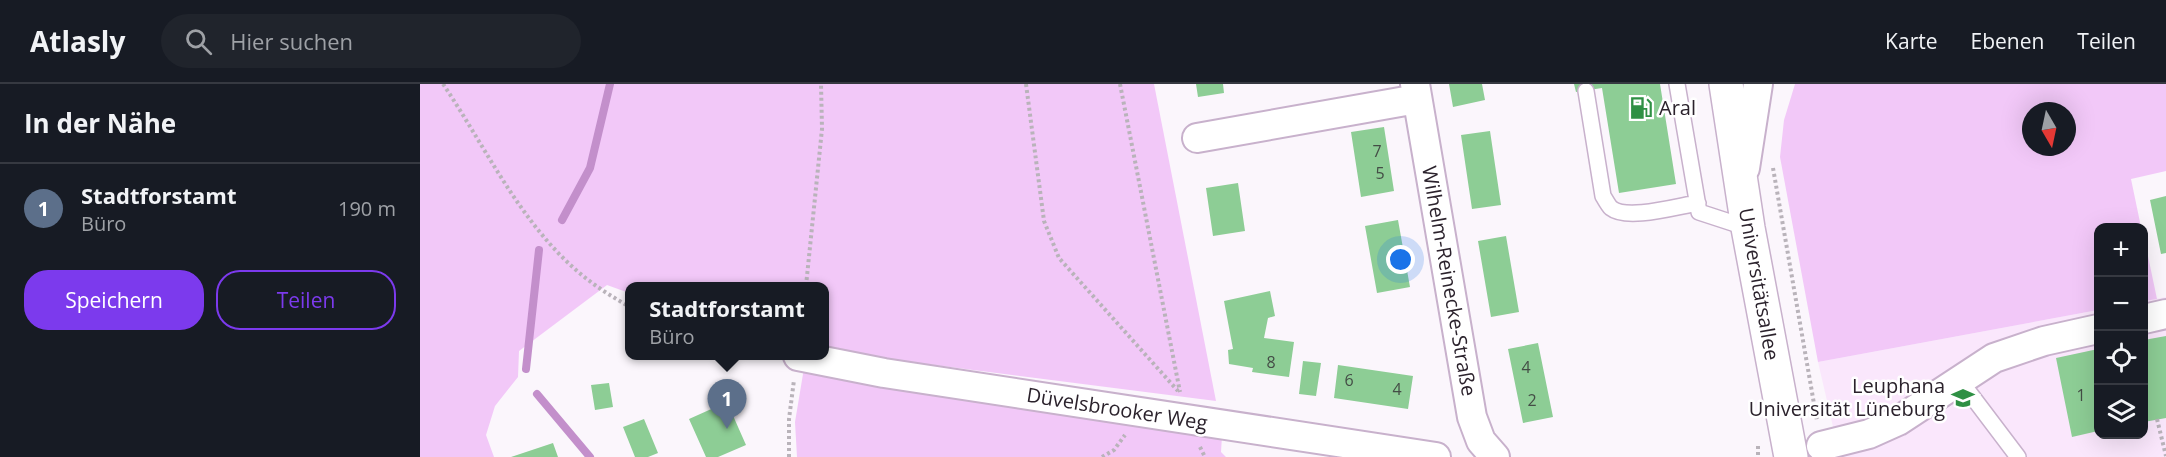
<!DOCTYPE html>
<html lang="de">
<head>
<meta charset="utf-8">
<style>
  body { margin:0; font-family:"Open Sans",sans-serif; background:#20242c; color:#f1f3f6 }
  .controls { position:absolute; right:18px; bottom:18px; display:grid; overflow:hidden; border-radius:12px; box-shadow:0 6px 24px #0002 }
  .controls button { width:54px; height:54px; display:grid; place-items:center; padding:0; border:0; border-bottom:2px solid #363941; background:#171b24; color:#f1f3f6; font:30px sans-serif }
  .compass { position:absolute; left:1602px; top:18px; width:54px; height:54px; border-radius:50%; background:#171b24; box-shadow:0 6px 24px #0002; rotate:171deg }
  .you { position:absolute; left:981px; top:176px; width:21px; height:21px; margin:-15px; border:4px solid #fff; border-radius:50%; background:#1a73e8; box-shadow:0 0 0 9px #1a73e833 }
  .badge { display:grid; place-items:center; width:39px; height:39px; border-radius:50%; background:#7c3aed; color:#fff; font-size:20px; font-weight:700 }
  .pin { position:absolute; translate:-50% -50px; filter:drop-shadow(0 2px 3px #0008) }
  .pin::after { content:''; position:absolute; top:32px; width:21px; height:18px; background:inherit; clip-path:polygon(0 0,100% 0,50% 100%) }
  .popup { position:absolute; left:205px; top:198px; width:204px; height:78px; box-sizing:border-box; display:grid; place-content:center; border-radius:12px; background:#171b24; filter:drop-shadow(0 2px 4px #0005); font-size:20px; white-space:nowrap; color:#9ea1a6 }
  .popup b { font-size:22px; color:#f1f3f6 }
  .popup::after { content:''; position:absolute; left:50%; top:100%; margin-left:-12px; border:12px solid transparent; border-top-color:#171b24 }
  .list { margin:0; padding:0; list-style:none }
  h2 { display:flex; justify-content:space-between; align-items:center; height:78px; margin:0; padding:0 24px; font-size:26px }
  h2 small { font-size:20px; font-weight:400; color:#9ea1a6 }
  .list li { display:grid; grid-template-columns:39px 1fr auto; gap:18px; align-items:center; box-sizing:border-box; height:90px; padding:0 24px; border-top:2px solid #363941 }
  .list b { display:block; font-size:22px; white-space:nowrap }
  .list p { margin:0; font-size:20px; white-space:nowrap; color:#9ea1a6 }
  .list em { font-size:20px; font-style:normal; color:#9ea1a6 }
  .actions { display:flex; gap:12px; padding:18px 24px }
  .actions a { flex:1; padding:14px 0; border:2px solid #7c3aed; border-radius:24px; text-align:center; font-size:21px; color:#7c3aed }
  .actions .main { background:#7c3aed; color:#fff }
  .icon { flex:none; width:33px; height:33px; fill:none; stroke:currentColor; stroke-width:2; stroke-linecap:round; stroke-linejoin:round }
  .map { position:relative; flex:none; width:1746px; height:373px; overflow:hidden }
  header { display:flex; align-items:center; gap:36px; box-sizing:border-box; height:84px; padding:0 30px; background:#171b24; border-bottom:2px solid #363941 }
  header strong { font-size:28px }
  nav { display:flex; gap:33px; margin-inline-start:auto; font-size:21px }
  .search { width:420px; height:54px; background:#20242c; display:flex; align-items:center; gap:15px; box-sizing:border-box; padding:0 21px; border-radius:33px; color:#9ea1a6; font-size:22px }
  main { display:flex }
  aside { flex:1; background:#171b24 }
  .map>svg:first-child { display:block }
  .built { fill:#fae7fc }
  .green { fill:#f2c8f8; fill-rule:evenodd }
  .lines { fill:none; stroke-linecap:round; stroke-linejoin:round }
  .stream { stroke:#c38fcb; stroke-width:8 }
  .building { fill:#8dcd95 }
  .lane-casing { stroke:#c8b1cc; stroke-width:18 }
  .street-casing { stroke:#c8b1cc; stroke-width:32 }
  .secondary-casing { stroke:#c8b1cc; stroke-width:36 }
  .path { stroke:#b9b3ba; stroke-width:4; stroke-dasharray:3 3; stroke-linecap:butt }
  .lane { stroke:#fff; stroke-width:15 }
  .street { stroke:#fff; stroke-width:28 }
  .secondary { stroke:#fff; stroke-width:33 }
  .labels { text-anchor:middle; stroke-width:5; stroke-linejoin:round; paint-order:stroke }
  .number-label { font-size:16px; fill:#444d46 }
  .poi-label { font-size:20px; fill:#2b222c; stroke:#fff; text-anchor:start }
  .street-label { font-size:20px; fill:#2b222c; stroke:#fff }
</style>
</head>
<body>
<header>
<strong>Atlasly</strong>
<div class="search"><svg class="icon" aria-label="search" viewBox="0 0 24 24"><circle cx="10" cy="10" r="6"/><path d="M15 15l6 6"/></svg>Hier suchen</div>
<nav><a>Karte</a><a>Ebenen</a><a>Teilen</a></nav>
</header>
<main>
<aside>
<h2>In der Nähe<small></small></h2>
<ul class="list">
<li><span class="badge" style="background:#5c6f8a">1</span><div><b>Stadtforstamt</b><p>Büro</p></div><em>190 m</em></li>
</ul>
<div class="actions"><a class="main">Speichern</a><a>Teilen</a></div>
</aside>
<div class="map">
<svg width="1746" height="373" viewBox="0 0 1746 373">
  <rect width="100%" height="100%" fill="#fbf6fc"/>
  <path class="built" d="M1746,213V373H1420L1398,278L1678,226V350H1724V217Z"/>
  <path class="green" d="M0,0H734L796,317L405,267L404,202H210L209,209L187,201L99,267L98,293L75,322L66,351L74,373H0Z
    M1375,0H1746V87L1711,95L1721,143L1678,144V226L1398,278L1360,73L1364,36ZM1611,27H1647V63H1611Z
    M1724,153L1737,215L1724,217Z
    M384,284L802,352L801,368L806,373H377L375,338Z"/>
  <g class="lines">
    <path class="stream" d="M142,136L170,84L190,0
      M106,285L119,166
      M117,310L170,373"/>
  </g>
  <path class="building" d="M776,0H803L804,9L778,13Z
    M1029,0H1062L1065,16L1033,23Z
    M1154,0H1240L1256,100L1199,109L1182,4L1156,8Z
    M964,43L974,107L941,113L931,48Z
    M1070,47L1081,121L1052,125L1041,51Z
    M818,99L825,147L793,152L786,104Z
    M1746,112V169L1741,170L1730,116Z
    M978,136L990,203L957,209L945,142Z
    M1086,152L1099,228L1071,233L1058,157Z
    M850,207L855,232L848,234L844,254L874,258L869,293L832,288L833,284L809,280L808,266L813,265L804,217Z
    M1746,252V334L1724,338V256Z
    M1118,259L1133,333L1103,339L1088,265Z
    M1678,265V347L1652,353L1636,274Z
    M883,277L901,279L896,312L879,310Z
    M918,281L993,292L988,325L914,314Z
    M189,299L193,323L175,326L171,301Z
    M307,318L326,361L298,373H286L269,335Z
    M224,335L238,369L228,373H215L203,343Z
    M133,359L138,373H91Z"/>
  <g class="lines">
    <g class="lane-casing">
      <path id="lane" d="M1257,0L1279,128L1328,144
        M1166,7L1183,112C1185,115 1188,121 1191,124C1207,137 1258,122 1278,119
        M1539,295L1598,373"/>
    </g>
    <g class="street-casing">
      <path id="street" d="M995,0L1052,333L1061,357L1075,373
        M777,54L997,15
        M1325,84L1338,0
        M1724,235L1746,230
        M378,272L464,289L1016,373
        M1401,362L1449,350L1478,337L1574,274L1624,257L1678,245"/>
    </g>
    <g class="secondary-casing">
      <path id="secondary" d="M1306,0L1328,144L1371,373"/>
    </g>
    <path class="path" d="M23,0C69,68 106,152 175,201C186,209 198,216 210,223
      M606,0L624,137L639,174L758,307
      M700,0L760,308
      M1353,84L1397,337
      M386,202L402,45L401,0
      M1737,335L1746,372
      M1338,362V373
      M780,363L785,373
      M369,373V335L374,296
      M682,373L694,366L705,351"/>
    <use href="#lane" class="lane"/>
    <use href="#street" class="street"/>
    <use href="#secondary" class="secondary"/>
  </g>
  <defs>
    <g id="fuel-bare" transform="scale(1.8)"><path d="M-5.5-6h7V0h2V4h1.3V-2.5L3-4.5l.8-.8L6-3V5H2.5V1h-1V6h-7ZM-4.2-4.7v3.2H.2V-4.7Z" fill="#2f9044" stroke="#fff" stroke-width="2.5" paint-order="stroke"/></g>
    <g id="university-bare" transform="scale(1.8)"><path d="M0-5L7-2L0 1L-7-2ZM-4 1L0 2.5L4 1V4Q0 6-4 4Z" fill="#2f9044" stroke="#fff" stroke-width="2.5" paint-order="stroke"/></g>
  </defs>
  <g fill-rule="evenodd">
    <use href="#fuel-bare" x="1221" y="24"/>
    <use href="#university-bare" x="1543" y="314"/>
  </g>
  <g class="labels">
    <g class="number-label">
      <text x="957" y="73">7</text>
      <text x="960" y="95">5</text>
      <text x="851" y="284">8</text>
      <text x="1106" y="289">4</text>
      <text x="929" y="302">6</text>
      <text x="977" y="311">4</text>
      <text x="1661" y="317">1</text>
      <text x="1112" y="322">2</text>
    </g>
    <g class="poi-label">
      <text x="1239" y="31">Aral</text>
      <text x="1525" y="309" text-anchor="end">Leuphana<tspan x="1525" dy="23">Universität Lüneburg</tspan></text>
    </g>
    <g class="street-label">
      <text transform="translate(1029 197) rotate(80)" y="7">Wilhelm-Reinecke-Straße</text>
      <text transform="translate(1339 200) rotate(80)" y="7">Universitätsallee</text>
      <text transform="translate(697 325) rotate(9)" y="7">Düvelsbrooker Weg</text>
    </g>
  </g>
</svg>
<div class="controls">
<button>+</button>
<button>−</button>
<button><svg class="icon" aria-label="locate" viewBox="0 0 24 24"><circle cx="12" cy="12" r="6"/><path d="M12 2v4M12 18v4M2 12h4M18 12h4"/></svg></button>
<button><svg class="icon" aria-label="layers" viewBox="0 0 24 24"><path d="M12 4l9 5-9 5-9-5zM3 14l9 5 9-5"/></svg></button>
</div>
<svg class="compass" viewBox="-18 -18 36 36"><path d="M0-13l5 13h-10z" fill="#e53935"/><path d="M0 13l5-13h-10z" fill="#9ea1a6"/></svg>
<div class="you"></div>
<div class="pin badge" style="left:307px;top:345px;background:#5c6f8a">1</div>
<div class="popup"><b>Stadtforstamt</b>Büro</div>
</div>
</main>
</body>
</html>
